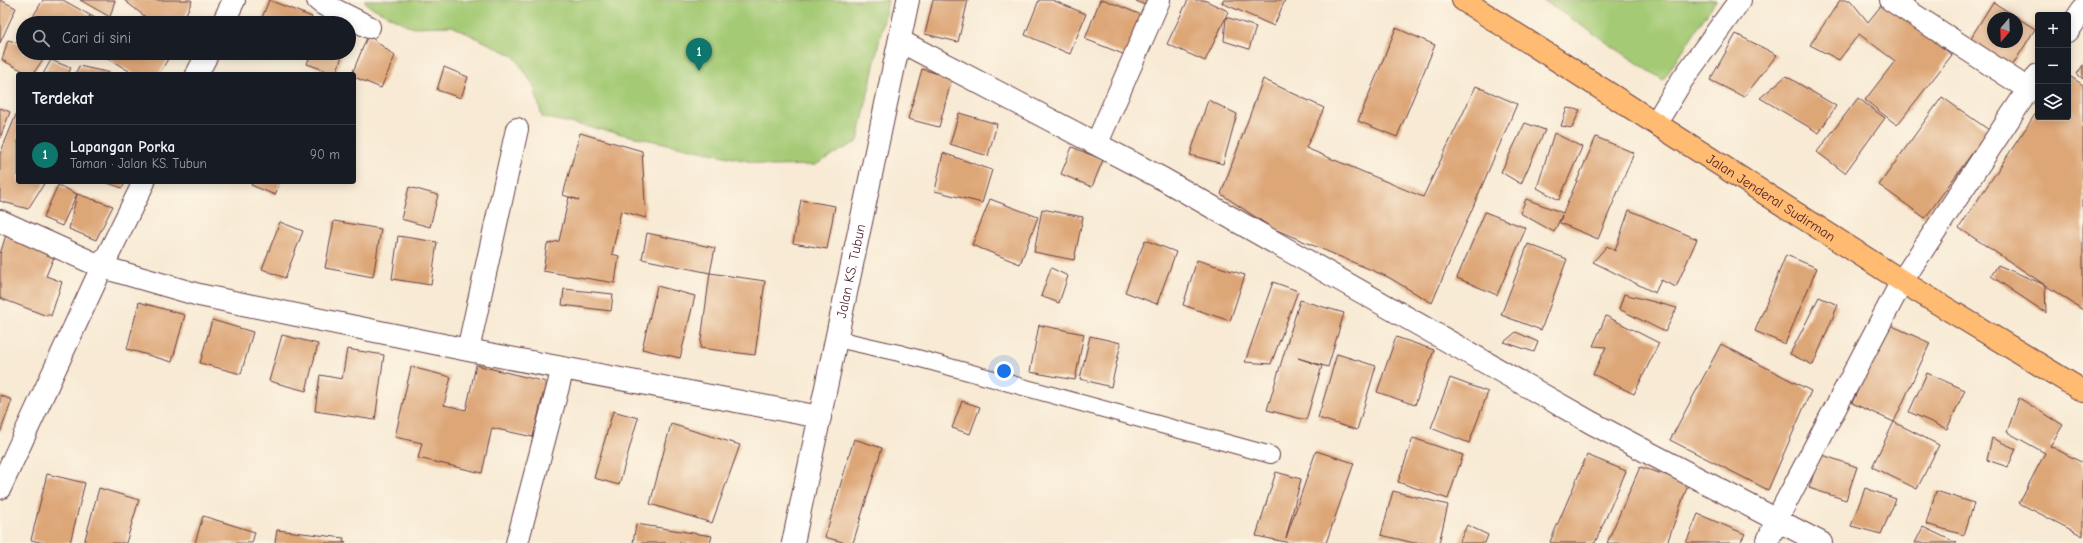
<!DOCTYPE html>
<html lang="id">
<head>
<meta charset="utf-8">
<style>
  body { margin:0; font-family:"Comic Neue",sans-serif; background:#242831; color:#f1f3f6 }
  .controls { position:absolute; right:12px; top:12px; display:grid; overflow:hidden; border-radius:4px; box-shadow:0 2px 10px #0003 }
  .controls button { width:36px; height:36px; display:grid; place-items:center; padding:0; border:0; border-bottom:1px solid #363941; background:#171b24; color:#f1f3f6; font:20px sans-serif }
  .compass { position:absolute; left:1987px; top:12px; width:36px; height:36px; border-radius:50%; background:#171b24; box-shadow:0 2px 10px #0003; rotate:199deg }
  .you { position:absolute; left:1004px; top:371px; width:14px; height:14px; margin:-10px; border:3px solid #fff; border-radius:50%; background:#1a73e8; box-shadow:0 0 0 6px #1a73e833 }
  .badge { display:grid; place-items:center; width:26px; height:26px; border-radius:50%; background:#0f766e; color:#fff; font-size:13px; font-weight:700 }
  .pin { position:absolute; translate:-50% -33px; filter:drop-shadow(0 1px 2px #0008) }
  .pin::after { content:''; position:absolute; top:21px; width:14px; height:12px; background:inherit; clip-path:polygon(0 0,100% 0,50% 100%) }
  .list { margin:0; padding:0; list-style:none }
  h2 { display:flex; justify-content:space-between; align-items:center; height:52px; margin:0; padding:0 16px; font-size:17px }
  h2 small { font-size:13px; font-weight:400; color:#9ea1a6 }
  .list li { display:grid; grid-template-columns:26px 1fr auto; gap:12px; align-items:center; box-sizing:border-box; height:60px; padding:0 16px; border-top:1px solid #363941 }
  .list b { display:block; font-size:15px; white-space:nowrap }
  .list p { margin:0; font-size:13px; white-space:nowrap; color:#9ea1a6 }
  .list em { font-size:13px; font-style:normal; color:#9ea1a6 }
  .icon { flex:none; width:22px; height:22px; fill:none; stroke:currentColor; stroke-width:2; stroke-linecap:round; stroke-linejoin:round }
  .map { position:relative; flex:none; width:2083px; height:543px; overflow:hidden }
  .search { position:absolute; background:#171b24; box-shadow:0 2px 10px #0003; left:16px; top:16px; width:340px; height:44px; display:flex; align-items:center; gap:10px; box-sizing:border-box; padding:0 14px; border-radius:22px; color:#9ea1a6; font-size:15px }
  .panel { position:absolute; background:#171b24; box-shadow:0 2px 10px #0003; left:16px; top:72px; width:340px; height:112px; border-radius:4px }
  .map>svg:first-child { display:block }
  .green { fill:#a4ca74; stroke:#777450 }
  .building { fill:#dda677; fill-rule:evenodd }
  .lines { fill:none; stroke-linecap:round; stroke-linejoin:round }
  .service-casing { stroke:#643d44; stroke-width:18 }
  .minor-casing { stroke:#643d44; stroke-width:24 }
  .tertiary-casing { stroke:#643d44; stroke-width:24 }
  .primary-casing { stroke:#643d44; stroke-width:24 }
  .service { stroke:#fff; stroke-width:16 }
  .minor { stroke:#fff; stroke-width:22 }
  .tertiary { stroke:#fff; stroke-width:22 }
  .primary { stroke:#ffbb71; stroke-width:22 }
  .labels { text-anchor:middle; stroke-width:3.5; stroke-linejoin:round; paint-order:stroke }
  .street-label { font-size:14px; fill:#4a1f2b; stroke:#fcf5e5 }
</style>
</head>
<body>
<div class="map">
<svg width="2083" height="543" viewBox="0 0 2083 543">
  <rect width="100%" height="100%" fill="#fcf5e5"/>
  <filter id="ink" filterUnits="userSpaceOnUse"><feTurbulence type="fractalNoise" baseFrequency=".025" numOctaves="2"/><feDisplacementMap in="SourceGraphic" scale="8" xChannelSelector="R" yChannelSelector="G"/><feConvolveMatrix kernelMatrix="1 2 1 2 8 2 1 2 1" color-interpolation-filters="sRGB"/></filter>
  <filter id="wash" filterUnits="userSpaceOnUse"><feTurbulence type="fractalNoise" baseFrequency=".012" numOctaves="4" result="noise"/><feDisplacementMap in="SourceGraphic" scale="16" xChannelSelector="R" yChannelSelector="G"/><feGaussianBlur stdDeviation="0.9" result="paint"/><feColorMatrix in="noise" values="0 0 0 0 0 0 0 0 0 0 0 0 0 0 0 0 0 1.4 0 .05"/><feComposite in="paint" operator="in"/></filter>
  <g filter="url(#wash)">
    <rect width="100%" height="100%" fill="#f8ead4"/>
    <path class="green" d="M364,0H888L858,141L815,165L771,166L542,117L534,86L514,56L452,26L411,27L369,6Z
      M1543,0H1716L1663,80Z"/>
    <g id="blocks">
      <path class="building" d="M0,0L16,8L0,43Z
        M43,0H63L104,23H88L90,16L84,23H29Z
        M80,0H115L110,17Z
        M124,0H191L192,1L182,23H153Z
        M269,0L312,17L309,23H260Z
        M933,0H968L958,42L925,34Z
        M1039,0H1052L1086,14L1070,54L1025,35Z
        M1100,0H1105L1144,16L1128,56L1085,39Z
        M1134,0H1147L1145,5Z
        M1188,0H1204L1228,11L1226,17L1256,27L1249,49L1224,41L1226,17L1205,61L1167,44Z
        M1223,0H1285L1274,26L1222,3Z
        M1840,0H1850L1868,22L1884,2L1952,55L1897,125L1865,100L1895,61L1859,34L1839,60L1810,45Z
        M1993,2L2035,29L2009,71L1967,44ZM1993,18H2017V42H1993Z
        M1396,28L1435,45L1397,137L1358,121Z
        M1736,34L1777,55L1744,97L1710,80Z
        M368,35L395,56L381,88L354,77L352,74Z
        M8,40L23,44V53H47L33,74H29L2,60Z
        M99,53H158L168,59L159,74H134Z
        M311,53H343L336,74L307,64Z
        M51,60L71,68L68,74H43Z
        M2083,65V79L2077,74Z
        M79,66L111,73V74H75Z
        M444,67L468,77L461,98L437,90Z
        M922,69L952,78L939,127L908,119Z
        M2068,75L2083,85V310L2045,285L2046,313L1991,276L1998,265L2045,285L1959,228L2038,110V117H2068Z
        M1786,76L1836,106L1819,133L1760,98Z
        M1263,79L1324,108L1306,148L1423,197L1476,86L1517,104L1432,303L1388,277L1272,228L1221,194Z
        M1942,97L1989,130L1925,218L1879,185Z
        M1858,98L1885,118L1845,173L1817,152Z
        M1208,100L1237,114L1223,164L1190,155Z
        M0,108L10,112L0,138Z
        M1567,108L1580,110L1572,128L1561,126Z
        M18,110V182H45L28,209L0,201V154Z
        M959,113L997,124L988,156L950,144Z
        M1525,123L1545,130L1521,184L1501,172Z
        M580,133L642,151L646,218L621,211L612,254L619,256L615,283L543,271L547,244L559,241L569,197L579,200L563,195Z
        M1554,133L1582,147L1559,200L1537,188Z
        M1596,137L1634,153L1598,239L1560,223L1562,215L1554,232L1520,213L1526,199L1563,213Z
        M1072,147L1103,160L1092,187L1061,174Z
        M943,153L992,170L982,203L935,191Z
        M105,182H126L122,188Z
        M252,182H280L275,195L251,185Z
        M58,185L77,194L62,226L43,218Z
        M409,187L438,195L430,227L401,219Z
        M77,194L113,206L96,240L69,229Z
        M990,199L1038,217L1020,264L972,245Z
        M801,200L835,206L827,249L793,243Z
        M1042,209L1083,217L1074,260L1034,252Z
        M1629,210L1697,239L1676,287L1661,280L1655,293L1593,262L1607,246L1615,251Z
        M1485,212L1526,228L1497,295L1457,278Z
        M334,221L381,229L373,277L325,268Z
        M280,222L303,231L285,278L262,269Z
        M7,232L52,247L49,255L54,257L46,276L62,282L51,316L48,314L47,316L0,298V254Z
        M647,233L715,248L710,273L765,281L755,355L700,348L710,273L642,259Z
        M398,236L437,242L431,285L392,279Z
        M1145,240L1176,252L1157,304L1125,292Z
        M1528,244L1567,259L1541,330L1501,315Z
        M1786,255L1817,268L1785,344L1755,331Z
        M1197,260L1245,275L1230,321L1183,305Z
        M1051,268L1068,276L1059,303L1041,296Z
        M1273,282L1298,291L1271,364L1245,362Z
        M657,286L695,296L680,358L642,349Z
        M564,289L613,294L611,311L562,305Z
        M1624,294L1677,308L1665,332L1619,309Z
        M1819,297L1838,305L1813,365L1790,354Z
        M1300,300L1344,313L1328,367L1298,358L1322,366L1306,420L1267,410Z
        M139,302L185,315L172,362L127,349Z
        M1606,316L1659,343L1634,394L1593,374L1606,347L1593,346Z
        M212,320L253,332L241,374L200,363Z
        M1888,324L1930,343L1894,422L1852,403Z
        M1039,325L1084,334L1075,380L1030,372Z
        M1516,332L1538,342L1534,352L1504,342Z
        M282,335L318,344L306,391L269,381Z
        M1090,336L1121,343L1111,387L1080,379Z
        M1396,337L1434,350L1415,405L1377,392Z
        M1721,344L1811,391L1768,490L1670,440Z
        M347,349L384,355L375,420L315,411L320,375L342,379Z
        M1337,354L1376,366L1357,430L1318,418Z
        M476,365L546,382L533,437L492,428L482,473L418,458L422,443L395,437L411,367L451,377L444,405L466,410Z
        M1927,373L1965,390L1947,429L1909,412Z
        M1450,378L1488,392L1469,443L1431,428Z
        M0,395L12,400L0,433Z
        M2019,398L2063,425L2050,446L2083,463V536L2019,503L2045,453L2007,432Z
        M962,401L980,407L970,434L952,428Z
        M613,411L638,418L619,485L594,478Z
        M1894,422L1939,445L1917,489L1872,467Z
        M671,424L740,445L712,523L650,504Z
        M1413,438L1463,455L1448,499L1398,482Z
        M1992,438L2016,449L2008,467L1987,460Z
        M854,439L882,448L853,543H846L825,537Z
        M1316,451L1354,463L1326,543H1291L1256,536L1276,472L1301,479L1286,538Z
        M1820,454L1857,467L1846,500L1809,488Z
        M1587,455L1626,471L1595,543H1553L1550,542Z
        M1640,467L1689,482L1667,543H1607Z
        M47,474L85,483L70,543H44L31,540Z
        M99,488L139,500L126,543H84Z
        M1865,488L1896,499L1881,534L1851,526Z
        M1393,491L1448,505L1439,543H1414L1381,535Z
        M1936,491L1974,503L1964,535L1926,524Z
        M1698,514L1745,534L1740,543H1686Z
        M203,516L255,532L252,543H195Z
        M636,524L712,536L710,543H633Z
        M1467,525L1488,535L1485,543H1459Z
        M1923,527L1957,543H1915Z
        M277,530L344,538L343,542L346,543H275Z"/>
    </g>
  </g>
  <g filter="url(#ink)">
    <use href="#blocks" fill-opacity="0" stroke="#643d44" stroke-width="1"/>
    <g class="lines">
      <g class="service-casing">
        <path id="service" d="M837,339L899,353L1271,455"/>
      </g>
      <g class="minor-casing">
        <path id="minor" d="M318,0L323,4L369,27
          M1891,0L2028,89
          M223,23L234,0
          M2068,31L2083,9
          M900,41L1163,179L1592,423L1821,543
          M197,74L208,53
          M1656,123L1682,80L1740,0
          M1097,143L1159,0
          M0,221L102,267L199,295L468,350L820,417
          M468,350L517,129
          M0,488L102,267L144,182
          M517,543L563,368
          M1767,543L1777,519L1902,281L2038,75"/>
      </g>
      <g class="tertiary-casing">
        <g id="tertiary">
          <path id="s1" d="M793,543L908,0"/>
        </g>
      </g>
      <g class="primary-casing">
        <g id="primary">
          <path id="s2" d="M1463,0L1911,287L2083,391"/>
        </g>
      </g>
      <use href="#service" class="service"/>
      <use href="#minor" class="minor"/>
      <use href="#tertiary" class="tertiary"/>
      <use href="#primary" class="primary"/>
    </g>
  </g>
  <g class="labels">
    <g class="street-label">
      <text dy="5" stroke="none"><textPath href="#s2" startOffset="366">Jalan Jenderal Sudirman</textPath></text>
      <text dy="5" stroke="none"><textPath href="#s1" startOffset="278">Jalan KS. Tubun</textPath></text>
    </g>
  </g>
</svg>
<div class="controls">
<button>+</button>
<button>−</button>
<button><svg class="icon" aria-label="layers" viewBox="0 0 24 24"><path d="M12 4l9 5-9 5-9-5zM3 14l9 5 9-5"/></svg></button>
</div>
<svg class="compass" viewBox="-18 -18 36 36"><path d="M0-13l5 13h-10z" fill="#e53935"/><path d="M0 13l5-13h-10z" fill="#9ea1a6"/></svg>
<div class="you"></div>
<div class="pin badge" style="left:699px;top:71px">1</div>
<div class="search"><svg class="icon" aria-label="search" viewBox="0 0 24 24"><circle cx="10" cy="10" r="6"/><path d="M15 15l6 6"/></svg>Cari di sini</div>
<section class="panel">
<h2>Terdekat<small></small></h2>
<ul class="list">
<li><span class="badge">1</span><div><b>Lapangan Porka</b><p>Taman · Jalan KS. Tubun</p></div><em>90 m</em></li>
</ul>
</section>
</div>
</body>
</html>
